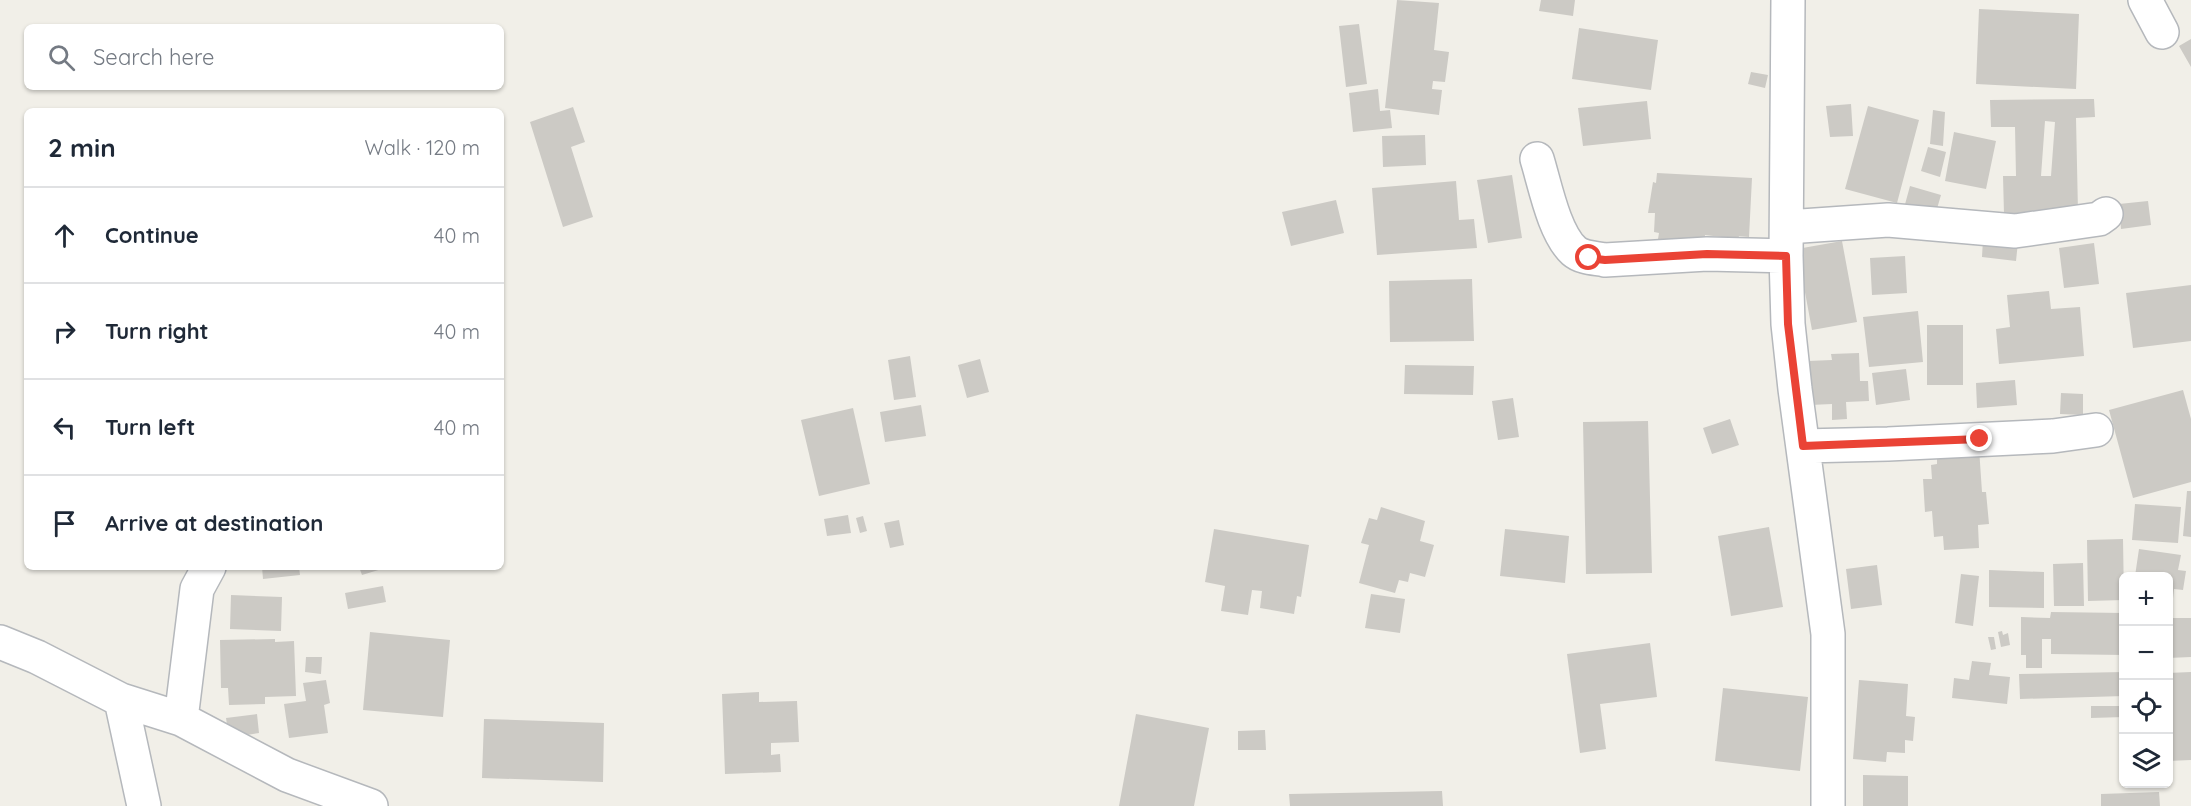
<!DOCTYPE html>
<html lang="en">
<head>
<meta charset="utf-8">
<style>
  body { margin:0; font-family:Quicksand,sans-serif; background:#f6f6f7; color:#1f2937 }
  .controls { position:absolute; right:18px; bottom:18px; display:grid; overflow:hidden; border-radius:9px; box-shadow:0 2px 4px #0004 }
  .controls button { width:54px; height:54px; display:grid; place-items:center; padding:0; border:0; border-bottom:2px solid #e0e1e3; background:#fff; color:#1f2937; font:30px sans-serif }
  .stop { position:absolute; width:18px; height:18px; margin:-14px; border:4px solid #ea4335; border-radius:50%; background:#fff }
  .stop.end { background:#ea4335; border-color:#fff; box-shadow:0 2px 6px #0008 }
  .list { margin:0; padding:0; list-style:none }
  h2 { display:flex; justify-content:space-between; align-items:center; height:78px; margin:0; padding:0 24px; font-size:26px }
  h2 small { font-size:20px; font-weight:400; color:#747a83 }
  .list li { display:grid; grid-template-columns:39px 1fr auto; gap:18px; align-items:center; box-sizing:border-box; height:96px; padding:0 24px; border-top:2px solid #e0e1e3 }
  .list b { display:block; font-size:22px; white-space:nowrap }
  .list em { font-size:20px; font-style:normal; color:#747a83 }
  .icon { flex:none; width:33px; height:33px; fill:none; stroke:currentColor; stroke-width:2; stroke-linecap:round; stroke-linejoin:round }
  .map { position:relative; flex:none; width:2191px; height:806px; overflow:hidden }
  .search { position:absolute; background:#fff; box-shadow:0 2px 4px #0004; left:24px; top:24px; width:480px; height:66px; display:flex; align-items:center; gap:15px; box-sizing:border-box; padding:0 21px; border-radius:9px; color:#747a83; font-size:22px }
  .panel { position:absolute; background:#fff; box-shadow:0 2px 4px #0004; left:24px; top:108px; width:480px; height:462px; border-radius:9px }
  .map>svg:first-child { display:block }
  .building { fill:#cccac5; fill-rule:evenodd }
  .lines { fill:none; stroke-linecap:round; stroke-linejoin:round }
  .minor-casing { stroke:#b5b8bc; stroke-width:36 }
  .minor { stroke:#fff; stroke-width:33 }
  .route { stroke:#ea4335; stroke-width:8 }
</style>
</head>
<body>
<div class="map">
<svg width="2191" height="806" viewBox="0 0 2191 806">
  <rect width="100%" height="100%" fill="#f1efe8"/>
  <path class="building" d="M1397,0L1439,3L1434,50L1449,52L1445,82L1433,81L1432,89L1442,90L1439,115L1385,108Z
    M1541,0H1575L1573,16L1539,11Z
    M1979,9L2079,14L2076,89L1976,84Z
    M1359,24L1367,84L1346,87L1339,26Z
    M1579,28L1658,40L1651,90L1572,79Z
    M2191,39V67L2179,46Z
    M1751,72L1768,75L1765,88L1748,84Z
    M1378,89L1380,111L1390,110L1392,128L1353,132L1349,93Z
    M2094,99L2095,117L2076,118L2078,212L2004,214L2003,176H2016L2015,127H1991L1990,100ZM2045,121L2055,122L2051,176H2041Z
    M1647,101L1651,139L1583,146L1578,108Z
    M1851,104L1853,136L1830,137L1826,106Z
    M1868,106L1919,120L1897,203L1845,189Z
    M573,107L585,142L571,147L593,217L563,227L530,122Z
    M1933,110L1945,112L1943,146L1930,144Z
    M1954,132L1996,141L1986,189L1945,181Z
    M1425,135L1426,165L1383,167L1382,136Z
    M1928,147L1946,152L1940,177L1921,171Z
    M1657,173L1752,178L1749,237L1739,236L1738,239L1705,235L1704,245L1658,239L1659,233L1654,232L1655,213H1648L1653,182L1656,183Z
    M1512,175L1522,238L1488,243L1477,180Z
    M1456,181L1459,220L1474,219L1477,248L1377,255L1372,188Z
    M1910,186L1941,195L1936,212L1904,208Z
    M1336,200L1344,233L1291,246L1282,212Z
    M2148,201L2151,225L2121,229L2119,204Z
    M1983,239L2018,242L2016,261L1982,257Z
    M1842,241L1857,322L1812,330L1797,249Z
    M2094,243L2099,284L2064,288L2059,248Z
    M1905,256L1907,293L1872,295L1870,258Z
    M1472,279L1474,341L1390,342L1389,281Z
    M2191,285V341L2133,348L2126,293Z
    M2049,291L2051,309L2080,307L2084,356L1999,364L1996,329L2010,327L2007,295Z
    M1918,311L1923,362L1869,367L1863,317Z
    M1927,325H1963V385H1927Z
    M1859,353L1860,381H1868L1869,401L1846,402L1847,419L1832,420V404L1810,405L1808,361L1832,360L1831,354Z
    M910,356L916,397L894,400L888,360Z
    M980,359L989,392L967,398L958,365Z
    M1405,365L1474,366L1473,395L1404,394Z
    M1906,369L1910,400L1876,405L1872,373Z
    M2015,380L2017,405L1977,408L1976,383Z
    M2183,390L2191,419V482L2133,498L2109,410Z
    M2061,393L2083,394V415L2060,414Z
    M1513,398L1519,437L1498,440L1492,401Z
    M921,405L926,436L885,442L880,412Z
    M853,408L870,484L819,496L801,420Z
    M1730,419L1739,445L1712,454L1703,428Z
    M1648,421L1652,573L1586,574L1583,422Z
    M1979,448L1982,492H1986L1989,524L1978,525L1979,548L1944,550L1943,536L1934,537L1932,511L1925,512L1923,479H1932L1931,465L1937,464V451Z
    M2187,491H2191V537L2183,536Z
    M2135,504L2181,507L2178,543L2132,540Z
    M1381,507L1425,521L1420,541L1434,545L1425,577L1410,573L1408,582L1399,580L1395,593L1359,583L1369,545L1361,543L1369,518L1377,520Z
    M848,515L851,533L827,536L824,519Z
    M863,516L867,531L860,533L856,518Z
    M899,520L904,545L890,548L884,523Z
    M1769,527L1783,607L1731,616L1718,536Z
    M1214,529L1309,545L1301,597L1297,596L1294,614L1260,608L1262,591L1252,590L1248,615L1221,611L1225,586L1205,582Z
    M1505,529L1569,536L1565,583L1500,576Z
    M2123,539L2124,600L2088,601L2087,540Z
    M2139,549L2181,555L2178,570L2186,571L2183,590L2174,589L2172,608L2168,607V576H2135Z
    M2083,563L2084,606H2054L2053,564Z
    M1877,565L1882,605L1851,609L1846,569Z
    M262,567H299L300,575L263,579Z
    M359,567H385V568L362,575Z
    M1989,570L2044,572V608L1989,607Z
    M1961,574L1979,576L1973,626L1955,623Z
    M383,586L386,602L348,609L345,593Z
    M1371,594L1405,599L1400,633L1365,628Z
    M231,595L282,597L281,631L230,629Z
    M2051,612L2124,613V655L2051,654V639H2042V668H2026V655H2021V617L2050,618Z
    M2168,618H2191V657L2168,658Z
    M2002,631L2003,635L2008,633L2010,645L2001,647L1998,632Z
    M370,632L450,640L443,717L363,710Z
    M1988,637H1994L1996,649L1991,650Z
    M275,639V642L294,641L296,696L265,697V704L229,705L228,688H221L220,640Z
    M1650,643L1657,697L1600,704L1606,749L1580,753L1567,654Z
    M306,657H322L321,674L305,672Z
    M1972,661L1991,663L1989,675L2010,677L2007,704L1952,698L1954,678L1969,680Z
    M2124,672V696L2020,699L2019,674Z
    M2191,672V760L2168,761V673Z
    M326,680L330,703L324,705L328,733L289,738L284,704L306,701L303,683Z
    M1859,680L1908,684L1906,716L1915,717L1913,741L1905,740V753L1887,752L1886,762L1853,759Z
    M1723,688L1808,697L1800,771L1715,761Z
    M759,692V702L797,701L799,742L771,743V755L780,754L781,772L725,774L722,694Z
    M2091,706H2124V717L2091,718Z
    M257,714L259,733L229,738L226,718Z
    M1136,714L1209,728L1194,806H1119Z
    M484,719L604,723L603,782L482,778Z
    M1265,730L1266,750H1238V731Z
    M1863,775L1908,776V806H1863Z
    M1442,791L1443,806H1290L1289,794Z
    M2159,792L2160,806H2101V794Z"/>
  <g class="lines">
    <g class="minor-casing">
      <path id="minor" d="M1788,0L1786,256L1788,324L1795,389L1828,634V806
        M2145,0L2162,32
        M1537,159C1545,185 1554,233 1574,251C1582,258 1595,258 1605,260L1707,254L1786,256
        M1787,227L1888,220L2015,231L2099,219L2106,214
        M1803,446L1888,444L2053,436L2096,430
        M0,642L37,657L121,700L181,719L287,775L371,806
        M121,700L144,806
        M181,719L197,589L209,567"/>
    </g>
    <use href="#minor" class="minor"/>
  </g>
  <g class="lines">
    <path class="route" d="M1589,258L1605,260L1707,254L1786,256L1788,324L1803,446L1980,439"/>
  </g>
</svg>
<div class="controls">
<button>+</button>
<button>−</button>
<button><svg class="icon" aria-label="locate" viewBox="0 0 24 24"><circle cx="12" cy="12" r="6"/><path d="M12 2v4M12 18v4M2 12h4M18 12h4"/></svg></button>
<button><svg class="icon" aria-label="layers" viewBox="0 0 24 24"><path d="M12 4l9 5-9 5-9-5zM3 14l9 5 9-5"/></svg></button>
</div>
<div class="stop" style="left:1589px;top:258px"></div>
<div class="stop end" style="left:1980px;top:439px"></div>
<div class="search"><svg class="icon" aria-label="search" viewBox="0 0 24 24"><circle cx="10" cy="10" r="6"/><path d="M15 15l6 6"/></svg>Search here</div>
<section class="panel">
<h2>2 min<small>Walk · 120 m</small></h2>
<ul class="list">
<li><svg class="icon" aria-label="ahead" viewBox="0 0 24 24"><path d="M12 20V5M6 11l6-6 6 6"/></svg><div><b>Continue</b></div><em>40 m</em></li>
<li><svg class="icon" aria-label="right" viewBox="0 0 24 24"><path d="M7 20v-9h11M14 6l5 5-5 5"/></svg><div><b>Turn right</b></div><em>40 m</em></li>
<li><svg class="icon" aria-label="left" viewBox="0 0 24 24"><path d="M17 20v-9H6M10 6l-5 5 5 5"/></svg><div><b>Turn left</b></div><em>40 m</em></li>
<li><svg class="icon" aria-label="arrive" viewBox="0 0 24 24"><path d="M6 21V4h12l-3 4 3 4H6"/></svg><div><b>Arrive at destination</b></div></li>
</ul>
</section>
</div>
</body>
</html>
